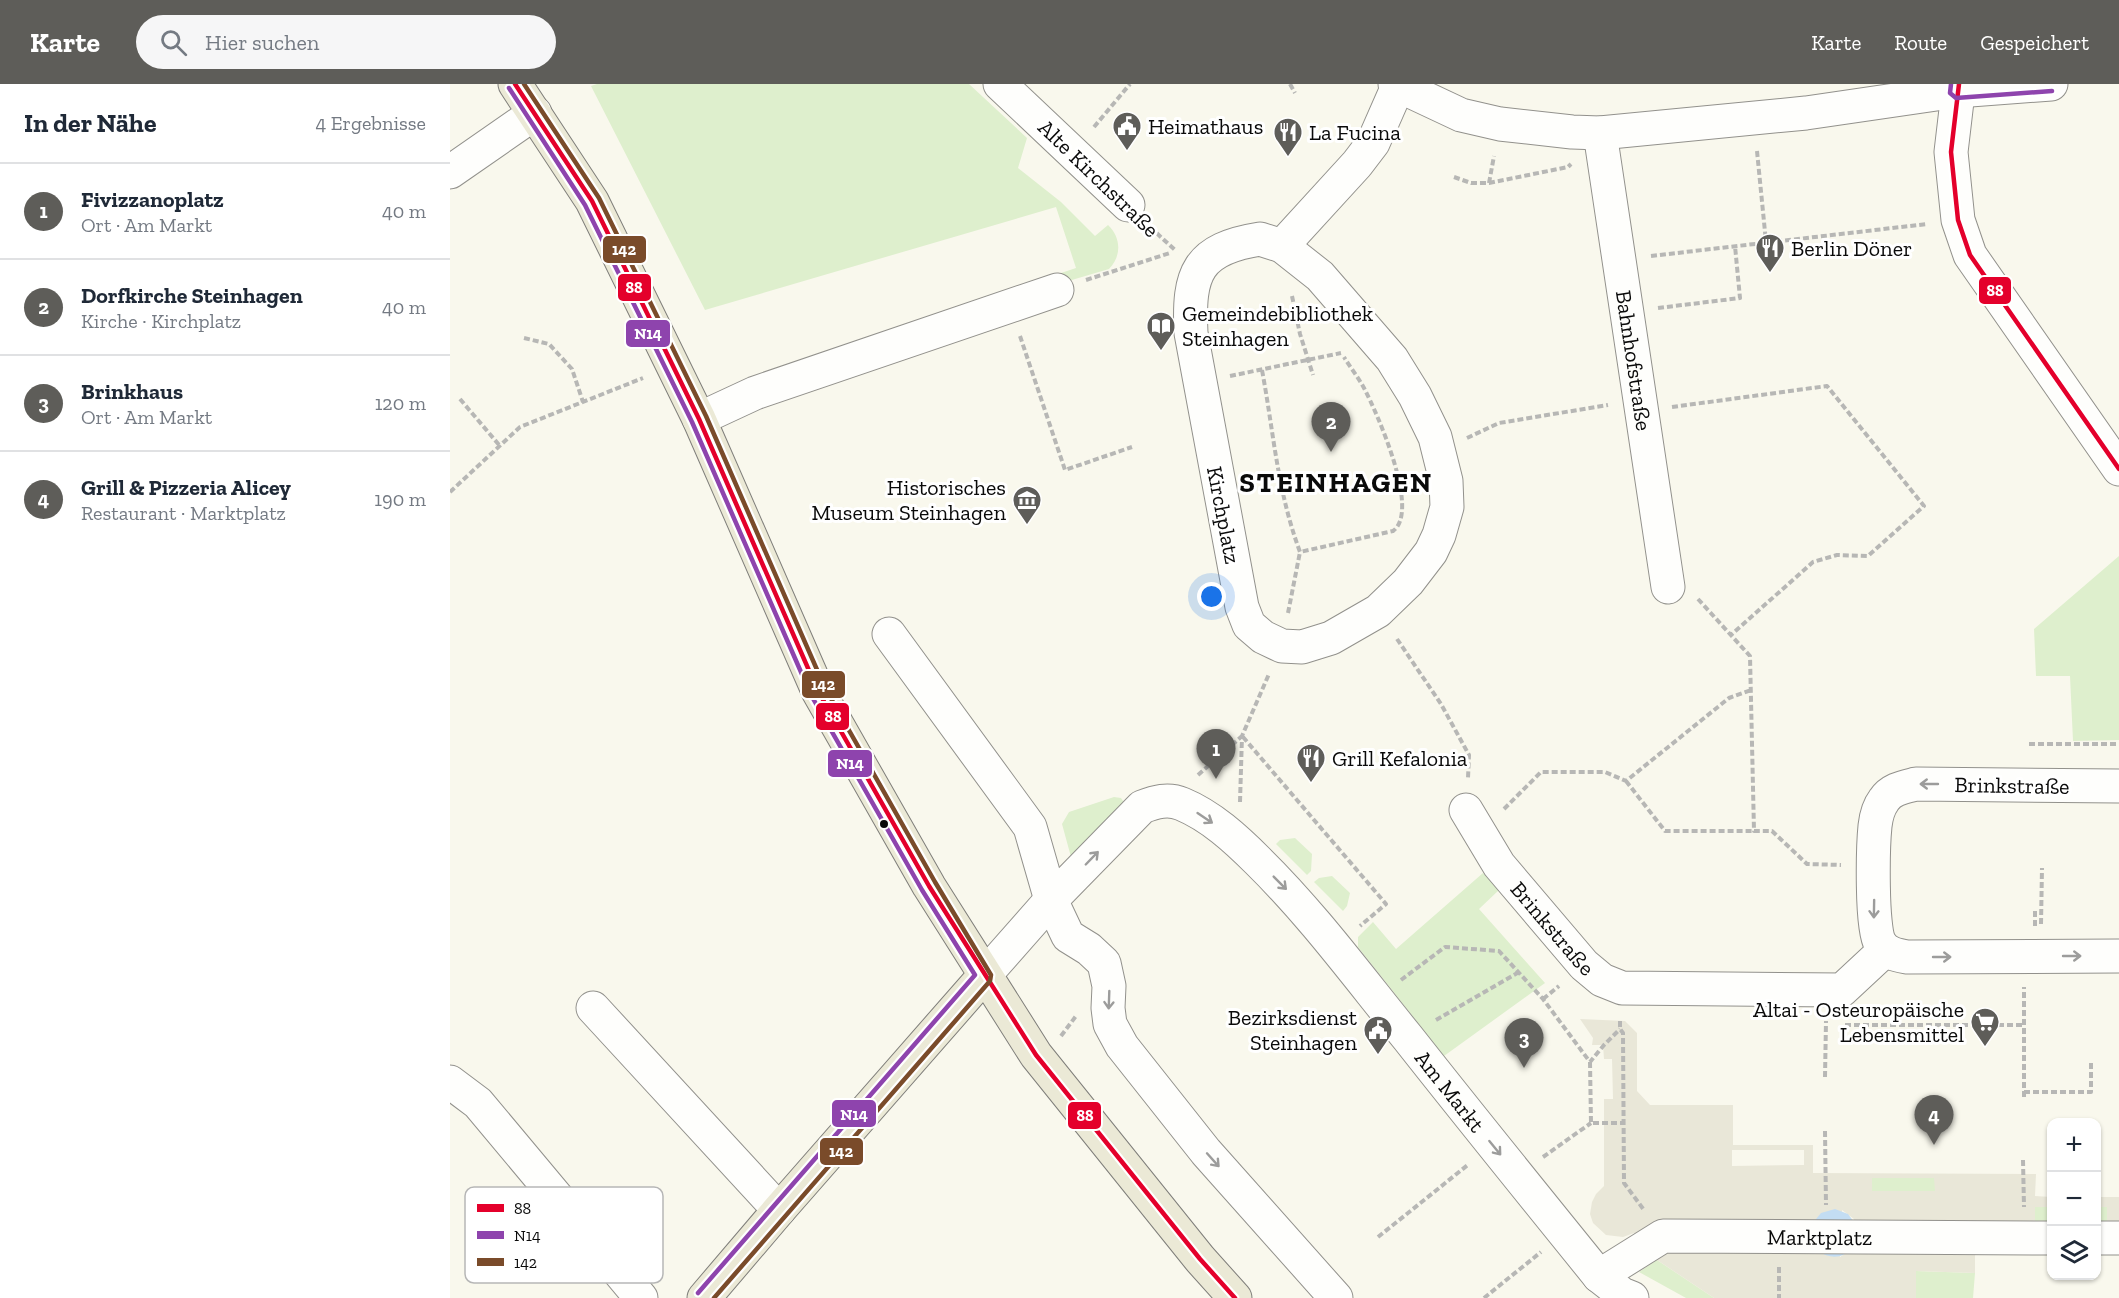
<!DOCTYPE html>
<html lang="de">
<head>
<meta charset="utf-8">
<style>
  body { margin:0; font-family:"Zilla Slab",serif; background:#f6f6f7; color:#1f2937 }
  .controls { position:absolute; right:18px; bottom:18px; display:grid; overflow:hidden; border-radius:12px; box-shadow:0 2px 4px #0004 }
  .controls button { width:54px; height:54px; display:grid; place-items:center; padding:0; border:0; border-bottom:2px solid #e0e1e3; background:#fff; color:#1f2937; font:30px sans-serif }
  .you { position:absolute; left:762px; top:513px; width:21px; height:21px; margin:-15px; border:4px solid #fff; border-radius:50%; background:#1a73e8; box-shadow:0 0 0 9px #1a73e833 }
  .badge { display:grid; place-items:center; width:39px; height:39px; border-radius:50%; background:#5e5d59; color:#fff; font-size:20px; font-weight:700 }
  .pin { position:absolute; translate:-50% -50px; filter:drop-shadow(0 2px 3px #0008) }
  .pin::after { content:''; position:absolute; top:32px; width:21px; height:18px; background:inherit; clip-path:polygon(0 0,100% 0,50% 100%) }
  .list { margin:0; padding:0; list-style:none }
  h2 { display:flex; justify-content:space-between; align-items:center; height:78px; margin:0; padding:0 24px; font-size:26px }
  h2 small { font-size:20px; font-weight:400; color:#747a83 }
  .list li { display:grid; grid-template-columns:39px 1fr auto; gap:18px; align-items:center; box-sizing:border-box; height:96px; padding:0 24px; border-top:2px solid #e0e1e3 }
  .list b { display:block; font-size:22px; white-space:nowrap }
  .list p { margin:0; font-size:20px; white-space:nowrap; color:#747a83 }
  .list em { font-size:20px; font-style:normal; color:#747a83 }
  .icon { flex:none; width:33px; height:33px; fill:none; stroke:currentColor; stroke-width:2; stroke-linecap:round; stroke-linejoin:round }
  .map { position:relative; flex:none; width:1669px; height:1214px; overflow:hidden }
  header { display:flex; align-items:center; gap:36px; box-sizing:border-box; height:84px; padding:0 30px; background:#5e5d59; color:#fff }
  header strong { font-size:28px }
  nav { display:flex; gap:33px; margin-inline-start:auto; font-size:21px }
  .search { width:420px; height:54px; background:#f6f6f7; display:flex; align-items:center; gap:15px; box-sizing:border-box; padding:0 21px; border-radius:33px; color:#747a83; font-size:22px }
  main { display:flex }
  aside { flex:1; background:#fff }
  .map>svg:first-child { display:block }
  .green { fill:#deefcd }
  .plaza { fill:#e9e7d8; fill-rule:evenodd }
  .water { fill:#c3ddf3 }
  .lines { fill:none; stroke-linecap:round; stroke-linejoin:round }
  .minor-casing { stroke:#92918c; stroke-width:35 }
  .major-casing { stroke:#7f7e7a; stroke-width:35 }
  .path { stroke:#b7b7b5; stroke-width:4; stroke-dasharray:6 3; stroke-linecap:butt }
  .minor { stroke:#fefefc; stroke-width:33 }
  .major { stroke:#ebe9d6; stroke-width:33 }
  .bus-1-casing { stroke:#fff; stroke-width:9 }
  .bus-2-casing { stroke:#fff; stroke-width:9 }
  .bus-3-casing { stroke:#fff; stroke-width:9 }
  .bus-1 { stroke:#e4002b; stroke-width:4.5 }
  .bus-2 { stroke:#8e44ad; stroke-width:4.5 }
  .bus-3 { stroke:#7a4b2a; stroke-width:4.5 }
  .oneway { stroke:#9c9c9b }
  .bus-dot { fill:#0a0a0a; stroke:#fff; stroke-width:2 }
  .labels { text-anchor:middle; stroke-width:6; stroke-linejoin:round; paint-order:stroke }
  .poi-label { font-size:22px; fill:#0a0a0a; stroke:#fff; text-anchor:start }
  .street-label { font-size:22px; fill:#0a0a0a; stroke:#fff }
  .district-label { font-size:28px; font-weight:bold; letter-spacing:1.5px; fill:#0a0a0a; stroke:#fff }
  .key { fill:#fff; stroke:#b6b6b6; stroke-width:1.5 }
  .key-label { font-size:16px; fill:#0a0a0a }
  .line-badge { stroke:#fff; stroke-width:2 }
  .badge-label { font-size:16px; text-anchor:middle; font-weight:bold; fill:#fff }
</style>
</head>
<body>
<header>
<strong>Karte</strong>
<div class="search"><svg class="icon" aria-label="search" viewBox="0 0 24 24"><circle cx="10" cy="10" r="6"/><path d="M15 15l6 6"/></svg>Hier suchen</div>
<nav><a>Karte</a><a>Route</a><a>Gespeichert</a></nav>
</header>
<main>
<aside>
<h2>In der Nähe<small>4 Ergebnisse</small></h2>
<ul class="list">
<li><span class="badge">1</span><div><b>Fivizzanoplatz</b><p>Ort · Am Markt</p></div><em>40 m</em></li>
<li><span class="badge">2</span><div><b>Dorfkirche Steinhagen</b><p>Kirche · Kirchplatz</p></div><em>40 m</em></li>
<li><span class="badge">3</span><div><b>Brinkhaus</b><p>Ort · Am Markt</p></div><em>120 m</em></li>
<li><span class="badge">4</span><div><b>Grill &amp; Pizzeria Alicey</b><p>Restaurant · Marktplatz</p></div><em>190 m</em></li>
</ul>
</aside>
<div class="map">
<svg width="1669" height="1214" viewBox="0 0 1669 1214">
  <rect width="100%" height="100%" fill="#f9f8ed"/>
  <path class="green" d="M147,0H519L577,54L568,84L611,118L645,152L658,141C671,153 672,172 659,185L615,198L605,191L626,184L606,123L255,226L141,2Z
    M1669,472V656L1623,657L1620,592H1586L1584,545Z
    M664,713L671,714L675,720L621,773L612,740L619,728Z
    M845,754L862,770L861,787L857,791L826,760L830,756Z
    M1033,789L1049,806L1029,825L1095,899L994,972L908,863V853L923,838L946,865Z
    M882,792L900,809L897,822L893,827L864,798L869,794Z
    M1422,1094H1485V1107H1422Z
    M1585,1123H1601V1139H1585Z
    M1646,1123H1657V1139H1647Z
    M1207,1176L1264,1214H1236L1189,1188Z
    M1466,1187L1525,1189L1523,1214H1466Z"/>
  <path class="plaza" d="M1130,935L1175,937L1187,949V1007L1200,1021H1283V1061H1363V1089L1586,1090L1585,1112L1601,1113V1123H1585V1139L1525,1170V1189L1466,1187V1214H1264L1207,1176L1184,1149L1173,1153L1156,1151L1143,1139L1140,1130L1142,1118L1146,1110L1154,1102V1015H1163L1162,975H1154L1153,961H1142L1143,954ZM1282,1066H1354V1081L1282,1082ZM1422,1094H1484L1485,1107H1422ZM1392,1126L1404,1135L1403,1164L1390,1173Z
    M1647,1113H1669V1171L1647,1170L1657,1139V1123H1647Z"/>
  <path class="water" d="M1385,1125L1398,1130L1407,1142L1403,1164C1392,1175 1380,1175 1368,1167L1362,1140L1371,1129Z"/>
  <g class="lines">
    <g class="minor-casing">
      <g id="minor">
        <path d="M550,0L678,121"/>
        <path d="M945,0L1011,31L1050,40L1122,48L1150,49L1356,29L1507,7L1601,0"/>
        <path d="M1509,0L1501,68L1508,136L1520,171L1669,385"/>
        <path id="s1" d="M1150,49L1218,503"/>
        <path d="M0,88L85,29"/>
        <path d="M810,155L832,162L870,192L942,275L965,312L985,353L996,397L997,423L989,451L981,468L958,498L928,527L881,554L852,563L832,562L813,553L799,541L792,523L741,249C738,189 747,165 810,155Z"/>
        <path d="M832,162L907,80L923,59L948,2"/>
        <path d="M249,335L305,309L607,206"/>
        <path d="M439,550L580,743L601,816L618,852L639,865L654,879L659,902L658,924L660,940L672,962L756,1068L886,1214"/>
        <path d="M1669,702L1466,700C1454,703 1441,705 1434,716C1428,724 1426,733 1425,742C1423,762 1421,844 1430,859C1436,869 1446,871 1457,873L1669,872"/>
        <path id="s2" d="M1016,726L1049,781L1134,881L1152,896L1172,904L1392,906L1435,866"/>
        <path id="s3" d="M534,892L601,816L692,723C705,718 718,714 732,720C761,732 786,755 808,777C863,831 909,894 958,954C1021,1034 1085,1113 1149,1192L1172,1210L1182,1214"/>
        <path d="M143,924L329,1126"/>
        <path d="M0,998L28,1019L191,1214"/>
        <path d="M1646,1154H1669"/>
        <path id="s4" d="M1149,1192L1213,1152L1602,1154"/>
      </g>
    </g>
    <g class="major-casing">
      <path id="major" d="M65,0L142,117L249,335L368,607L479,802L586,971L750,1175L785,1214
        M254,1214L329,1126L534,892"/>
    </g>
    <path class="path" d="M840,0L845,9
      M644,43L680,0
      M1307,67L1316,158
      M1004,93L1021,99H1039L1118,83L1121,80
      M1039,99L1044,72
      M700,143L725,166
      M1201,172L1477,140
      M636,196L720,169
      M842,212L850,250L863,291
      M1208,224L1290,214L1285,162
      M570,252L615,386L682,363
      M74,254L99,260L122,285L133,318
      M812,286C824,350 827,406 850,468L943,447C971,427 927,329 914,304C908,293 900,283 894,273
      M780,292L891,269
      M10,315L50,362
      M1222,323L1377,302L1474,422L1418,472L1387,471L1363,478L1281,551
      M1017,354L1049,339L1158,321
      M0,408L70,343L193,294
      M1248,515L1300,572L1304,747H1322L1357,780L1391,781
      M838,529L850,468
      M947,555L991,620L1019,671L1018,694
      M793,653L936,820L910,842
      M1579,660H1669
      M748,691L792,652
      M1176,697L1215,747H1304
      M790,718L792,652L819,590
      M1054,725L1091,688H1155L1176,697L1279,614L1301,606
      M1591,840L1592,784
      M1585,842V827
      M951,896L995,863L1049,867L1093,915L1140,978L1154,961L1170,945
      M1093,915L1109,902
      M986,936L1069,888
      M1170,937V945L1173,949L1174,1099L1194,1126
      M1395,941H1574
      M611,952L626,932
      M1140,978L1141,1039H1174
      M1375,993L1376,937
      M1574,1008H1641V977
      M1574,1013V903
      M1375,1047L1376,1121
      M1093,1073L1141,1039
      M1573,1076L1574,1123
      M928,1153L1019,1080
      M1329,1183V1214
      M1034,1214L1091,1168"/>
    <use href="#minor" class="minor"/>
    <use href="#major" class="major"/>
    <g class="bus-1-casing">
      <path id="bus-1" d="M65,0L142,117L249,335L368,607L479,802L586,971L750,1175L785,1214
        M1509,0L1501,68L1508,136L1520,171L1669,385"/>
    </g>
    <g class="bus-2-casing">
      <path id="bus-2" d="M1501,0L1500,9L1506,14L1602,7
        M59,4L135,121L242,338L361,611L472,806L525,891L248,1209"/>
    </g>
    <g class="bus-3-casing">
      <path id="bus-3" d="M74,0L149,114L256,332L375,604L485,798L541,891L540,897L264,1214"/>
    </g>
    <use href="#bus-1" class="bus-1"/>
    <use href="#bus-2" class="bus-2"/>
    <use href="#bus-3" class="bus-3"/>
  </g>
  <defs><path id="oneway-shaft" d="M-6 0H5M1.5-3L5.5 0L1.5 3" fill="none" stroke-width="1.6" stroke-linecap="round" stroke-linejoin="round" transform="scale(1.5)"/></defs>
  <g class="oneway">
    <use href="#oneway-shaft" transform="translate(1479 700) rotate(-180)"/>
    <use href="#oneway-shaft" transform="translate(755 734) rotate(34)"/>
    <use href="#oneway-shaft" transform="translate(642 774) rotate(-46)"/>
    <use href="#oneway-shaft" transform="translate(830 799) rotate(45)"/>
    <use href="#oneway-shaft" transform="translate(1424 825) rotate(91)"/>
    <use href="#oneway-shaft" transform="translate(1622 872)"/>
    <use href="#oneway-shaft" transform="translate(1492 873)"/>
    <use href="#oneway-shaft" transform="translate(659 916) rotate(92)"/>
    <use href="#oneway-shaft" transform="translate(1045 1064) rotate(51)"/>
    <use href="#oneway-shaft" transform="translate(763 1076) rotate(48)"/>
  </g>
  <defs>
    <g id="civic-pin" transform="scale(1.5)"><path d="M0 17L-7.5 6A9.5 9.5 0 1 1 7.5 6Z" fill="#5e5d59" stroke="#fff"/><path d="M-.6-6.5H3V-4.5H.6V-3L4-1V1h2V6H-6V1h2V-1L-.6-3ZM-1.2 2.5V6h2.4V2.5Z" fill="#fff"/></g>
    <g id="restaurant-pin" transform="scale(1.5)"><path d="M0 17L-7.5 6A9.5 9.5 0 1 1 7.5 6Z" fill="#5e5d59" stroke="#fff"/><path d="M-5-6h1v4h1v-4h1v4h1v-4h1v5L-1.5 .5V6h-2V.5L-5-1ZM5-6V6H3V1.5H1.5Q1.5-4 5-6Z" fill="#fff"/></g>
    <g id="library-pin" transform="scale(1.5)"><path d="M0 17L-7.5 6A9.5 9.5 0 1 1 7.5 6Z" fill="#5e5d59" stroke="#fff"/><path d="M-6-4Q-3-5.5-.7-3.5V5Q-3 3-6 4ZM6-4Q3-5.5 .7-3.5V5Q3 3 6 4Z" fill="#fff"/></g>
    <g id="museum-pin" transform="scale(1.5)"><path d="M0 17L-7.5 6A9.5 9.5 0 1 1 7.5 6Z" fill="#5e5d59" stroke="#fff"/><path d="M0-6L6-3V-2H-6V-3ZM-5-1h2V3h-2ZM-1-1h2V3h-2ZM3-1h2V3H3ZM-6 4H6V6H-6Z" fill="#fff"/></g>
    <g id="supermarket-pin" transform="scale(1.5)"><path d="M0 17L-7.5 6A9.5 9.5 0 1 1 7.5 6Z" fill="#5e5d59" stroke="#fff"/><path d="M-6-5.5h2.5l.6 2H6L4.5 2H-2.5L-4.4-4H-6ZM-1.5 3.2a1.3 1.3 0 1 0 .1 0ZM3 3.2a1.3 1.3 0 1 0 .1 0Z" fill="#fff"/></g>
  </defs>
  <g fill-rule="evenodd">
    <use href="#civic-pin" x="677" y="42"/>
    <use href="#restaurant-pin" x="838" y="48"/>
    <use href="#restaurant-pin" x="1320" y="164"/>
    <use href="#library-pin" x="711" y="242"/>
    <use href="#museum-pin" x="577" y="416"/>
    <use href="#restaurant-pin" x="861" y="674"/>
    <use href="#supermarket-pin" x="1535" y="938"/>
    <use href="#civic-pin" x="928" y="946"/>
  </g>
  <circle class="bus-dot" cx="434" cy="740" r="5"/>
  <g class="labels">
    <g class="poi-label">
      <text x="698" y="50">Heimathaus</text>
      <text x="859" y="56">La Fucina</text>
      <text x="1341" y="172">Berlin Döner</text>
      <text x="732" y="237">Gemeindebibliothek<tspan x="732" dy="25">Steinhagen</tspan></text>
      <text x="556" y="411" text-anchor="end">Historisches<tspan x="556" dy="25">Museum Steinhagen</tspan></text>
      <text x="882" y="682">Grill Kefalonia</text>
      <text x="1514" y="933" text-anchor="end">Altai - Osteuropäische<tspan x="1514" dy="25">Lebensmittel</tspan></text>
      <text x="907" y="941" text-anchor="end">Bezirksdienst<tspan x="907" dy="25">Steinhagen</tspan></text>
    </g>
    <g class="street-label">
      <text transform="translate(649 94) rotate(44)" y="8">Alte Kirchstraße</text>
      <text dy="8" stroke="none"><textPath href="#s1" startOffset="230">Bahnhofstraße</textPath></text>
      <text transform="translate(774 431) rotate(79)" y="8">Kirchplatz</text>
      <text transform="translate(1562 701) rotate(1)" y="8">Brinkstraße</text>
      <text dy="8" stroke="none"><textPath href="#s2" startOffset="147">Brinkstraße</textPath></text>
      <text dy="8" stroke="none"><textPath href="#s3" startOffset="668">Am Markt</textPath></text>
      <text dy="8" stroke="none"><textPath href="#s4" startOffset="232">Marktplatz</textPath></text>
    </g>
    <g class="district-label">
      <text x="886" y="408">STEINHAGEN</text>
    </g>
  </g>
  <rect x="15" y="1103" width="198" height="96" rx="9" class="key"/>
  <rect x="27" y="1120" width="27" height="8" fill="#e4002b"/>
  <rect x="27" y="1147" width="27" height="8" fill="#8e44ad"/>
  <rect x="27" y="1174" width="27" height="8" fill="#7a4b2a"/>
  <g class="key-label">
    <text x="64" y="1130">88</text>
    <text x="64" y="1157">N14</text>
    <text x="64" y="1184">142</text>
  </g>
  <g class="line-badge">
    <rect x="152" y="151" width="45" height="29" rx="6" fill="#7a4b2a"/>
    <rect x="167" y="189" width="35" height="29" rx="6" fill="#e4002b"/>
    <rect x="1528" y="192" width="34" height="29" rx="6" fill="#e4002b"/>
    <rect x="175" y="235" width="46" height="29" rx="6" fill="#8e44ad"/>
    <rect x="351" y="586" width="45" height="29" rx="6" fill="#7a4b2a"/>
    <rect x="365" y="618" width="35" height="29" rx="6" fill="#e4002b"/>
    <rect x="377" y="665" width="46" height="29" rx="6" fill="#8e44ad"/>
    <rect x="381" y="1015" width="46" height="29" rx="6" fill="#8e44ad"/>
    <rect x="617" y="1017" width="35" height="29" rx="6" fill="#e4002b"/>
    <rect x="369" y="1053" width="45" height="29" rx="6" fill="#7a4b2a"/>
  </g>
  <g class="badge-label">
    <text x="174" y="171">142</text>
    <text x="184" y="209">88</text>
    <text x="1545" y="212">88</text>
    <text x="198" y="255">N14</text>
    <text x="373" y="606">142</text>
    <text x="383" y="638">88</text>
    <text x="400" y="685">N14</text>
    <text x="404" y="1036">N14</text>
    <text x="635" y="1037">88</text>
    <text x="391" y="1073">142</text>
  </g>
</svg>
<div class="controls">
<button>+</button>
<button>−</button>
<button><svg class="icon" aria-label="layers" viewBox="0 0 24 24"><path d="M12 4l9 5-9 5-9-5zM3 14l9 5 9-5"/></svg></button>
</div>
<div class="you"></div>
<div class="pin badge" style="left:766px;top:695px">1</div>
<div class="pin badge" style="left:881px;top:368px">2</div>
<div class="pin badge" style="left:1074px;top:984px">3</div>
<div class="pin badge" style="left:1484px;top:1061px">4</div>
</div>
</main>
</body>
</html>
